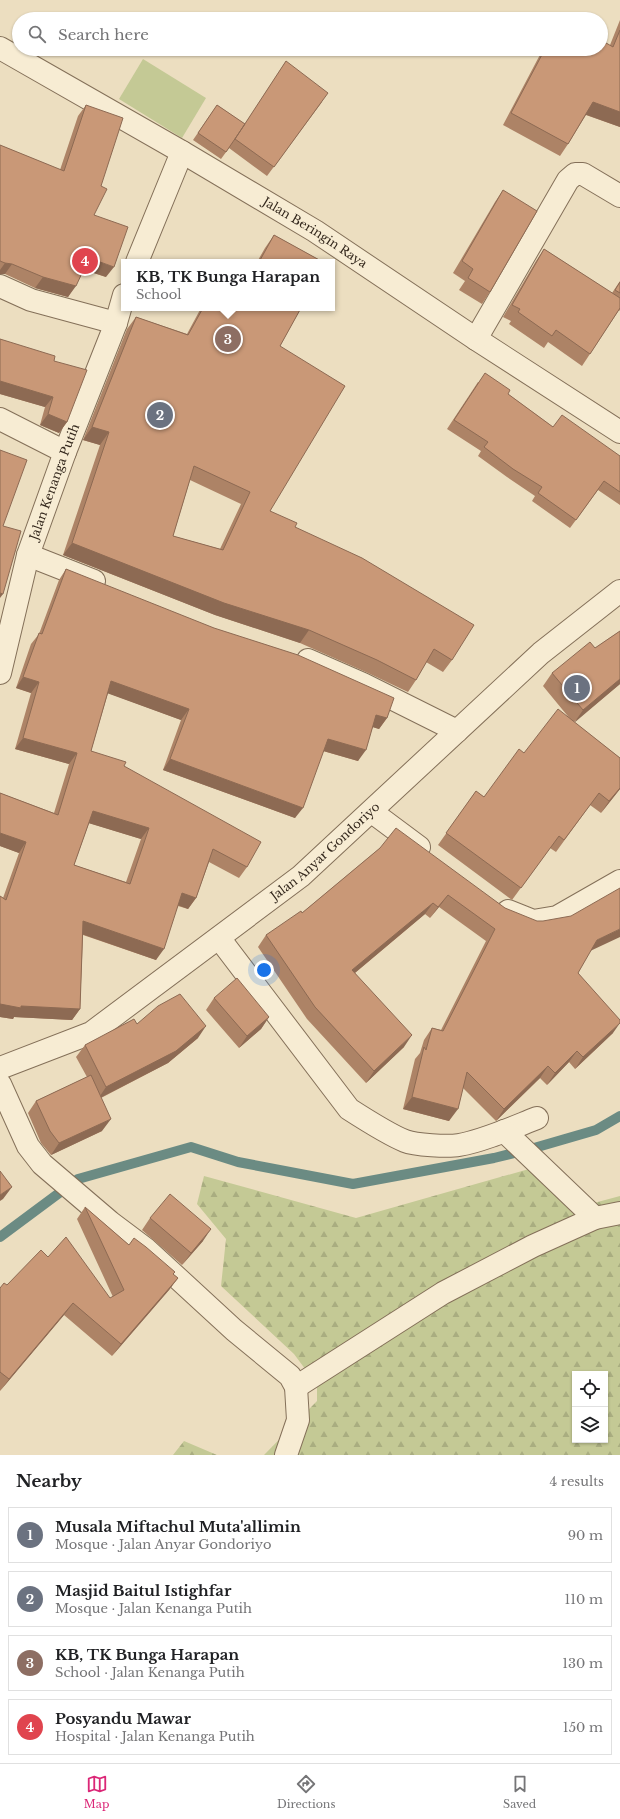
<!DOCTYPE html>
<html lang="en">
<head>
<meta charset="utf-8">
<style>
  body { margin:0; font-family:"Libre Baskerville",serif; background:#f6f6f6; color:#202124 }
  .controls { position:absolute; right:12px; bottom:12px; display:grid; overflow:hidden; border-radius:0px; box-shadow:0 1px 3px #0004 }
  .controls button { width:36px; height:36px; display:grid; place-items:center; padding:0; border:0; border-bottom:1px solid #e0e0e0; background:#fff; color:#202124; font:20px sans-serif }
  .you { position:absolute; left:264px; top:970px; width:14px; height:14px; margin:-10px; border:3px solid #fff; border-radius:50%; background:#1a73e8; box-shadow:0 0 0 6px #1a73e833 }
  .badge { display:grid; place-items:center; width:26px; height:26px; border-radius:50%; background:#db2777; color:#fff; font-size:13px; font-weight:700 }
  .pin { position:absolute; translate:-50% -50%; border:2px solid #fff; box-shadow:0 1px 4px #0006 }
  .popup { position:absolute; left:121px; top:259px; width:214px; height:52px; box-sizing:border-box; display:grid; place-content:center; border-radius:0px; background:#fff; filter:drop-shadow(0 1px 3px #0005); font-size:13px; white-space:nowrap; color:#757577 }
  .popup b { font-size:15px; color:#202124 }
  .popup::after { content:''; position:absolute; left:50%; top:100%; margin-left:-8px; border:8px solid transparent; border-top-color:#fff }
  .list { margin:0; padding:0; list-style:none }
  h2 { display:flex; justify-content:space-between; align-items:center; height:52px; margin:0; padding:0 16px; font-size:17px }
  h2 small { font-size:13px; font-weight:400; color:#757577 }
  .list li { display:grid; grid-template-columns:26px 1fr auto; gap:12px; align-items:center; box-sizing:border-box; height:56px; margin:0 8px 8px; padding:0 8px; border:1px solid #e0e0e0; border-radius:0px }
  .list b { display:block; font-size:15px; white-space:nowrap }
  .list p { margin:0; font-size:13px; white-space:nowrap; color:#757577 }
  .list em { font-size:13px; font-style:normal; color:#757577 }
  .icon { flex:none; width:22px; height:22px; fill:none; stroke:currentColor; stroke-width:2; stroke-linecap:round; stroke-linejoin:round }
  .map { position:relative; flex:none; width:620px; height:1455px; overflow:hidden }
  .search { position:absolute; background:#fff; box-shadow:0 1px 3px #0004; left:12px; right:12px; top:12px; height:44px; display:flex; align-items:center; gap:10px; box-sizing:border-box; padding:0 14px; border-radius:22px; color:#757577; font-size:15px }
  .sheet { height:308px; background:#fff }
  nav { display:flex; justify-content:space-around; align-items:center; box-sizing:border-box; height:56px; border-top:1px solid #e0e0e0; background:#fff; font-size:11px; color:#757577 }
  nav a { display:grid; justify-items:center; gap:2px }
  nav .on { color:#db2777 }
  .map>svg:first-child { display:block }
  .forest { fill:url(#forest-firs); fill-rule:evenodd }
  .pitch { fill:#c4c995 }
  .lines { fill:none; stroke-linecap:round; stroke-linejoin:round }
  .stream { stroke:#6b8b83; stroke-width:10 }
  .minor-casing { stroke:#847059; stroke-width:24 }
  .minor { stroke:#f7ecd3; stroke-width:22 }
  .wall { fill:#ad8366; fill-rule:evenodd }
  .shaded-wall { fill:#8d6a53 }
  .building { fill:#c99877; stroke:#8d6a53; fill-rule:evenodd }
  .labels { text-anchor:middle; stroke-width:3; stroke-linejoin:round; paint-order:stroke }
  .street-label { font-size:12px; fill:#34281d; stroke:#f4e9cf }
</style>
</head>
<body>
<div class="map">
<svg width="620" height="1455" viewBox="0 0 620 1455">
  <defs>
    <pattern id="forest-firs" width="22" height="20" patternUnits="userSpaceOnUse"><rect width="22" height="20" fill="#c4c995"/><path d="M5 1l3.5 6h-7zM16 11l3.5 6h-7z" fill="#a9ad80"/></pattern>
  </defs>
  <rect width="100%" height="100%" fill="#ecdec0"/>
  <path class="forest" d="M536,1167L579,1207L620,1196V1455H264L317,1401V1385L294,1354L221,1286L226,1239L197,1204L204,1176L356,1218ZM575,1374H605V1440H575Z
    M184,1441L217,1455H173Z"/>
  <path class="pitch" d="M143,59L206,98L182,138L119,99Z"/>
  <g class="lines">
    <path class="stream" d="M0,1237L78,1179L191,1147L238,1162L353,1184L494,1158L534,1148L596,1130L620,1116"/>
    <g class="minor-casing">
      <g id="minor">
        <path id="s1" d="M0,48L182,152L315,231L476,339L620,432"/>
        <path d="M137,262L182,152"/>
        <path d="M0,286L31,300L116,323"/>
        <path d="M476,339L568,180L575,174H583L620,196"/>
        <path d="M0,419L65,452"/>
        <path d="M28,555L94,581"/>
        <path d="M308,660L363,684L457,731"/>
        <path id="s2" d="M0,673L28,555L65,452L116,323L124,295"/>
        <path d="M372,812L419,847"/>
        <path d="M508,911L533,921L557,917L620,881"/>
        <path d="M219,938L349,1109C363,1118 390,1135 405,1141C415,1145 448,1147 459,1145C483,1141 514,1127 537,1118"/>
        <path id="s3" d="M0,1068L91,1033L301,876L541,653L620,591"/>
        <path d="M0,1084L28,1146L42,1164L110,1222L146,1249L234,1330L290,1376L296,1387L298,1420L286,1455"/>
        <path d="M504,1131L595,1218"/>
        <path d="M296,1387L443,1293L533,1246L595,1218L620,1213"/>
      </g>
    </g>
    <use href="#minor" class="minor"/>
  </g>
  <path class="wall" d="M620,20V127L586,115L568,144L560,156L503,125L543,49H601L610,45Z
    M286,61L322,102L267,176L229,148L221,159L193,140L217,105L245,124Z
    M86,105L101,186L94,215L106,277L84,270L68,297L35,288L5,274H0V145L60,170L78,116Z
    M503,190L490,292L482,304L459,290L465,281L453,273L495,202Z
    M274,235L323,262H257L265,248Z
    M544,249L612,293L620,281V311L619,310L582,366L548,342L544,348L509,324L511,321L503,317L536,261Z
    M201,308H301L280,346L270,511L295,527L452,660L443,672L426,662L416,680L408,692L368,673L300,643L215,615L63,555L100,445L83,440L127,329L136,317L187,334ZM190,480L241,504L220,549L173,536Z
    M0,339L54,361L67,422L59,433L40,425L45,407L0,394Z
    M478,382L508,394L553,427L620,456V505L598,490L570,528L532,501L535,496L507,477L478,456L481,451L447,429Z
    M66,569L387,718L379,729L373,727L358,761L323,751L295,818L163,770L181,720L108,693L91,751L124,766L247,867L239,878L209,862L196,898L188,909L178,906L156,960L83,935L80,1009L72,1020L14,1017L13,1019L0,1017V896L3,898L19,853L0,846V793L54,813L69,764L15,749L31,693L16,688L31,644L39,634L59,580ZM89,823L141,839L126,882L74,865Z
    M620,631V684L574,722L620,758V789L601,813L590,805L556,852L550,848L512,900L438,845L476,791L484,797L524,753L571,720L543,686L552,673L595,648Z
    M380,848L505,908L590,951L578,973L613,1033L575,1069L569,1062L547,1085L540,1078L496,1121L463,1088L449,1121L403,1109L415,1059L420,1053L424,1040L432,1028L441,1030L486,941L439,907L430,918L425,914L355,973L404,1047L366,1083L307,1019L258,947L266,935L302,913Z
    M214,998L269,1017L261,1029L239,1048L206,1010Z
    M137,1024L198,1038L168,1063L101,1098L102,1131L51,1155L41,1143L28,1113L36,1101L87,1077L76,1057L85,1045Z
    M85,1207L129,1245L173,1274L178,1278L169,1290L112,1356L64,1315L0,1391V1288L7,1285L48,1257L110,1298L113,1297L77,1219Z
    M150,1218L203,1241L182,1265L142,1230Z"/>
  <path class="shaded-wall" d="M593,102L620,112V127L584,114Z
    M89,258L114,267L106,277L82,269Z
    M5,263L12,264L5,274H0V270Z
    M43,277L76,286L68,297L35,288Z
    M0,381L53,397L45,407L0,394Z
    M48,414L67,422L59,433L40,425Z
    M92,427L109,432L100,445L83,440Z
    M72,543L309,630L300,643L215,615L63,555Z
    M0,593L3,594L0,598Z
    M23,677L39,682L31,693L16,688Z
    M620,679V684L574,723L583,710Z
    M111,681L189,709L181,720L104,692Z
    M376,715L387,718L379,729L369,726Z
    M23,738L77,753L69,764L15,749Z
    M328,739L366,750L358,761L320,750Z
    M170,759L303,808L295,818L163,770Z
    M620,788V789L601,813L609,801Z
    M93,811L149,828L141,839L85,822Z
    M0,833L26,842L19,853L0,846Z
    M182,893L196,898L188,909L175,904Z
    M448,895L439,907L430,918L438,907Z
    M433,903L425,914L344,982L352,970Z
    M83,921L164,949L156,960L76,932Z
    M620,929V937L588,952L597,940Z
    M0,1004L21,1006L80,1009L72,1020L14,1017L13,1019L0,1017Z
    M269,1017L261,1029L239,1048L247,1036Z
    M620,1023L613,1033L575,1069L583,1057Z
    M206,1026L198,1038L168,1063L98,1099L106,1087Z
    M412,1035L404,1047L366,1083L374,1071Z
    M577,1051L569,1062L547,1085L555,1073Z
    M548,1066L540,1078L496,1121L504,1109Z
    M412,1097L458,1109L449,1121L403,1109Z
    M111,1119L102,1131L51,1155L59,1143Z
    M12,1187L3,1199L0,1201V1195Z
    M211,1229L203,1241L182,1265L191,1253Z
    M178,1278L169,1290L112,1356L121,1344Z
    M73,1303L64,1315L0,1391L9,1379Z"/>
  <path class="building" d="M620,30V112L593,102L568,144L511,113L545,49H601V40L613,47Z
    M286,61L328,93L274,167L235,139Z
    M86,105L123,118L101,186L107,189L94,215L128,227L114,267L89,258L76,286L43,277L12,264L5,263L0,261V145L64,171Z
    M217,105L245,124L226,152L198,133Z
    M503,190L537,211L490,292L468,278L473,269L462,261Z
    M274,235L323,262H259Z
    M544,249L620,298V308L590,354L556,330L552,336L518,312L520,309L512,305Z
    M620,282V293L615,290Z
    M203,308H301L280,346L345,386L270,511L297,523L295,527L362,558L474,625L452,660L434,649L416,680L377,660L309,630L224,603L72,543L109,432L92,427L136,317L188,335ZM194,466L250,492L223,550L173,536Z
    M0,339L55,356L54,361L87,370L67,422L48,414L53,397L0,381Z
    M485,373L510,390L508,394L553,427L562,415L620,456V492L604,481L576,520L538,493L542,487L513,469L484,447L488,442L454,420Z
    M0,450L27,460L3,526L21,531L3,594L0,593Z
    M66,569L214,628L298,655L394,698L387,718L376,715L366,750L328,739L303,808L170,759L189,709L111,681L91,751L126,762L124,766L261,842L247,867L213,849L196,898L182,893L164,949L83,921L80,1009L21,1006V1008L0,1004V896L6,900L26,842L0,833V793L58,815L77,753L23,738L39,682L23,677L39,633L42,634ZM93,811L149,828L130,884L74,865Z
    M620,631V679L583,710L552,673L590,642L595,648Z
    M558,709L620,758V788L609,801L599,793L564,840L559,836L521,888L446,833L476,791L484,797L519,749L524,753Z
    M396,828L505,908L537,921H543L571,916L620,888V929L597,940L578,973L620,1020V1023L583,1057L577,1051L555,1073L548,1066L504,1109L467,1072L458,1109L412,1097L424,1047L426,1050L432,1028L443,1031L495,929L448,895L438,907L433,903L352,970L412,1035L374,1071L315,1007L266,935L301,911L302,913L380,848Z
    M237,978L269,1017L247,1036L214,998Z
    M180,994L206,1026L176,1051L106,1087L85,1045L134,1019L137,1024L158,1006Z
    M91,1075L111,1119L59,1143L50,1131L36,1101Z
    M0,1171L12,1187L0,1195Z
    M170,1194L211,1229L191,1253L150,1218Z
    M85,1207L129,1245L134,1238L146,1247L175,1272L173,1274L178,1278L121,1344L73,1303L9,1379L0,1372V1288L4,1283L7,1285L41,1250L48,1257L66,1237L110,1298L124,1290Z"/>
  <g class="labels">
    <g class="street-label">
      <text dy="4" stroke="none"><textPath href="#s1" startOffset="365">Jalan Beringin Raya</textPath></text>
      <text dy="4" stroke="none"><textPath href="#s2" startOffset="199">Jalan Kenanga Putih</textPath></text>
      <text dy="4" stroke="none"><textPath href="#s3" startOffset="394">Jalan Anyar Gondoriyo</textPath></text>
    </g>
  </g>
</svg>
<div class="controls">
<button><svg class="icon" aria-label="locate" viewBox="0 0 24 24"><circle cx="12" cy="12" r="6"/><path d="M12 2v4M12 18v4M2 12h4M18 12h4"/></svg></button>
<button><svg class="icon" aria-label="layers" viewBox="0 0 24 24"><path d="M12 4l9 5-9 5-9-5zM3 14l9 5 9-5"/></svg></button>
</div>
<div class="you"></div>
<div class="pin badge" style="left:577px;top:688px;background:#6b7280">1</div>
<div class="pin badge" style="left:160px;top:415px;background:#6b7280">2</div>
<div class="pin badge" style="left:228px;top:339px;background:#8d6e63">3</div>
<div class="popup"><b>KB, TK Bunga Harapan</b>School</div>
<div class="pin badge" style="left:85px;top:261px;background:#e0444e">4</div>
<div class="search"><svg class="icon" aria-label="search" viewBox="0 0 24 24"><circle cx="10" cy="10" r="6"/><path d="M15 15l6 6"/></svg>Search here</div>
</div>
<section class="sheet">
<h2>Nearby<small>4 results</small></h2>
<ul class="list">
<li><span class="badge" style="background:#6b7280">1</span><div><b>Musala Miftachul Muta'allimin</b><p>Mosque · Jalan Anyar Gondoriyo</p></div><em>90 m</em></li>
<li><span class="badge" style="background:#6b7280">2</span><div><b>Masjid Baitul Istighfar</b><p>Mosque · Jalan Kenanga Putih</p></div><em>110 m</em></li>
<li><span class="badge" style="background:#8d6e63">3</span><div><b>KB, TK Bunga Harapan</b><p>School · Jalan Kenanga Putih</p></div><em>130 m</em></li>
<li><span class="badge" style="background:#e0444e">4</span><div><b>Posyandu Mawar</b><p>Hospital · Jalan Kenanga Putih</p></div><em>150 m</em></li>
</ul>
</section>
<nav>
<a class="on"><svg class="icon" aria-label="map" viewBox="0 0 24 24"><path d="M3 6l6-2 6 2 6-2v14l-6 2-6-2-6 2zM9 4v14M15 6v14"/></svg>Map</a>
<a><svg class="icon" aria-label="directions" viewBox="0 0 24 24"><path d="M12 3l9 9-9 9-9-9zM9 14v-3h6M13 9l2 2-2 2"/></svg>Directions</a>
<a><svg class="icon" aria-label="saved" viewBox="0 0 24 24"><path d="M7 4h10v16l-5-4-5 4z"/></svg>Saved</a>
</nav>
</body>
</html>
